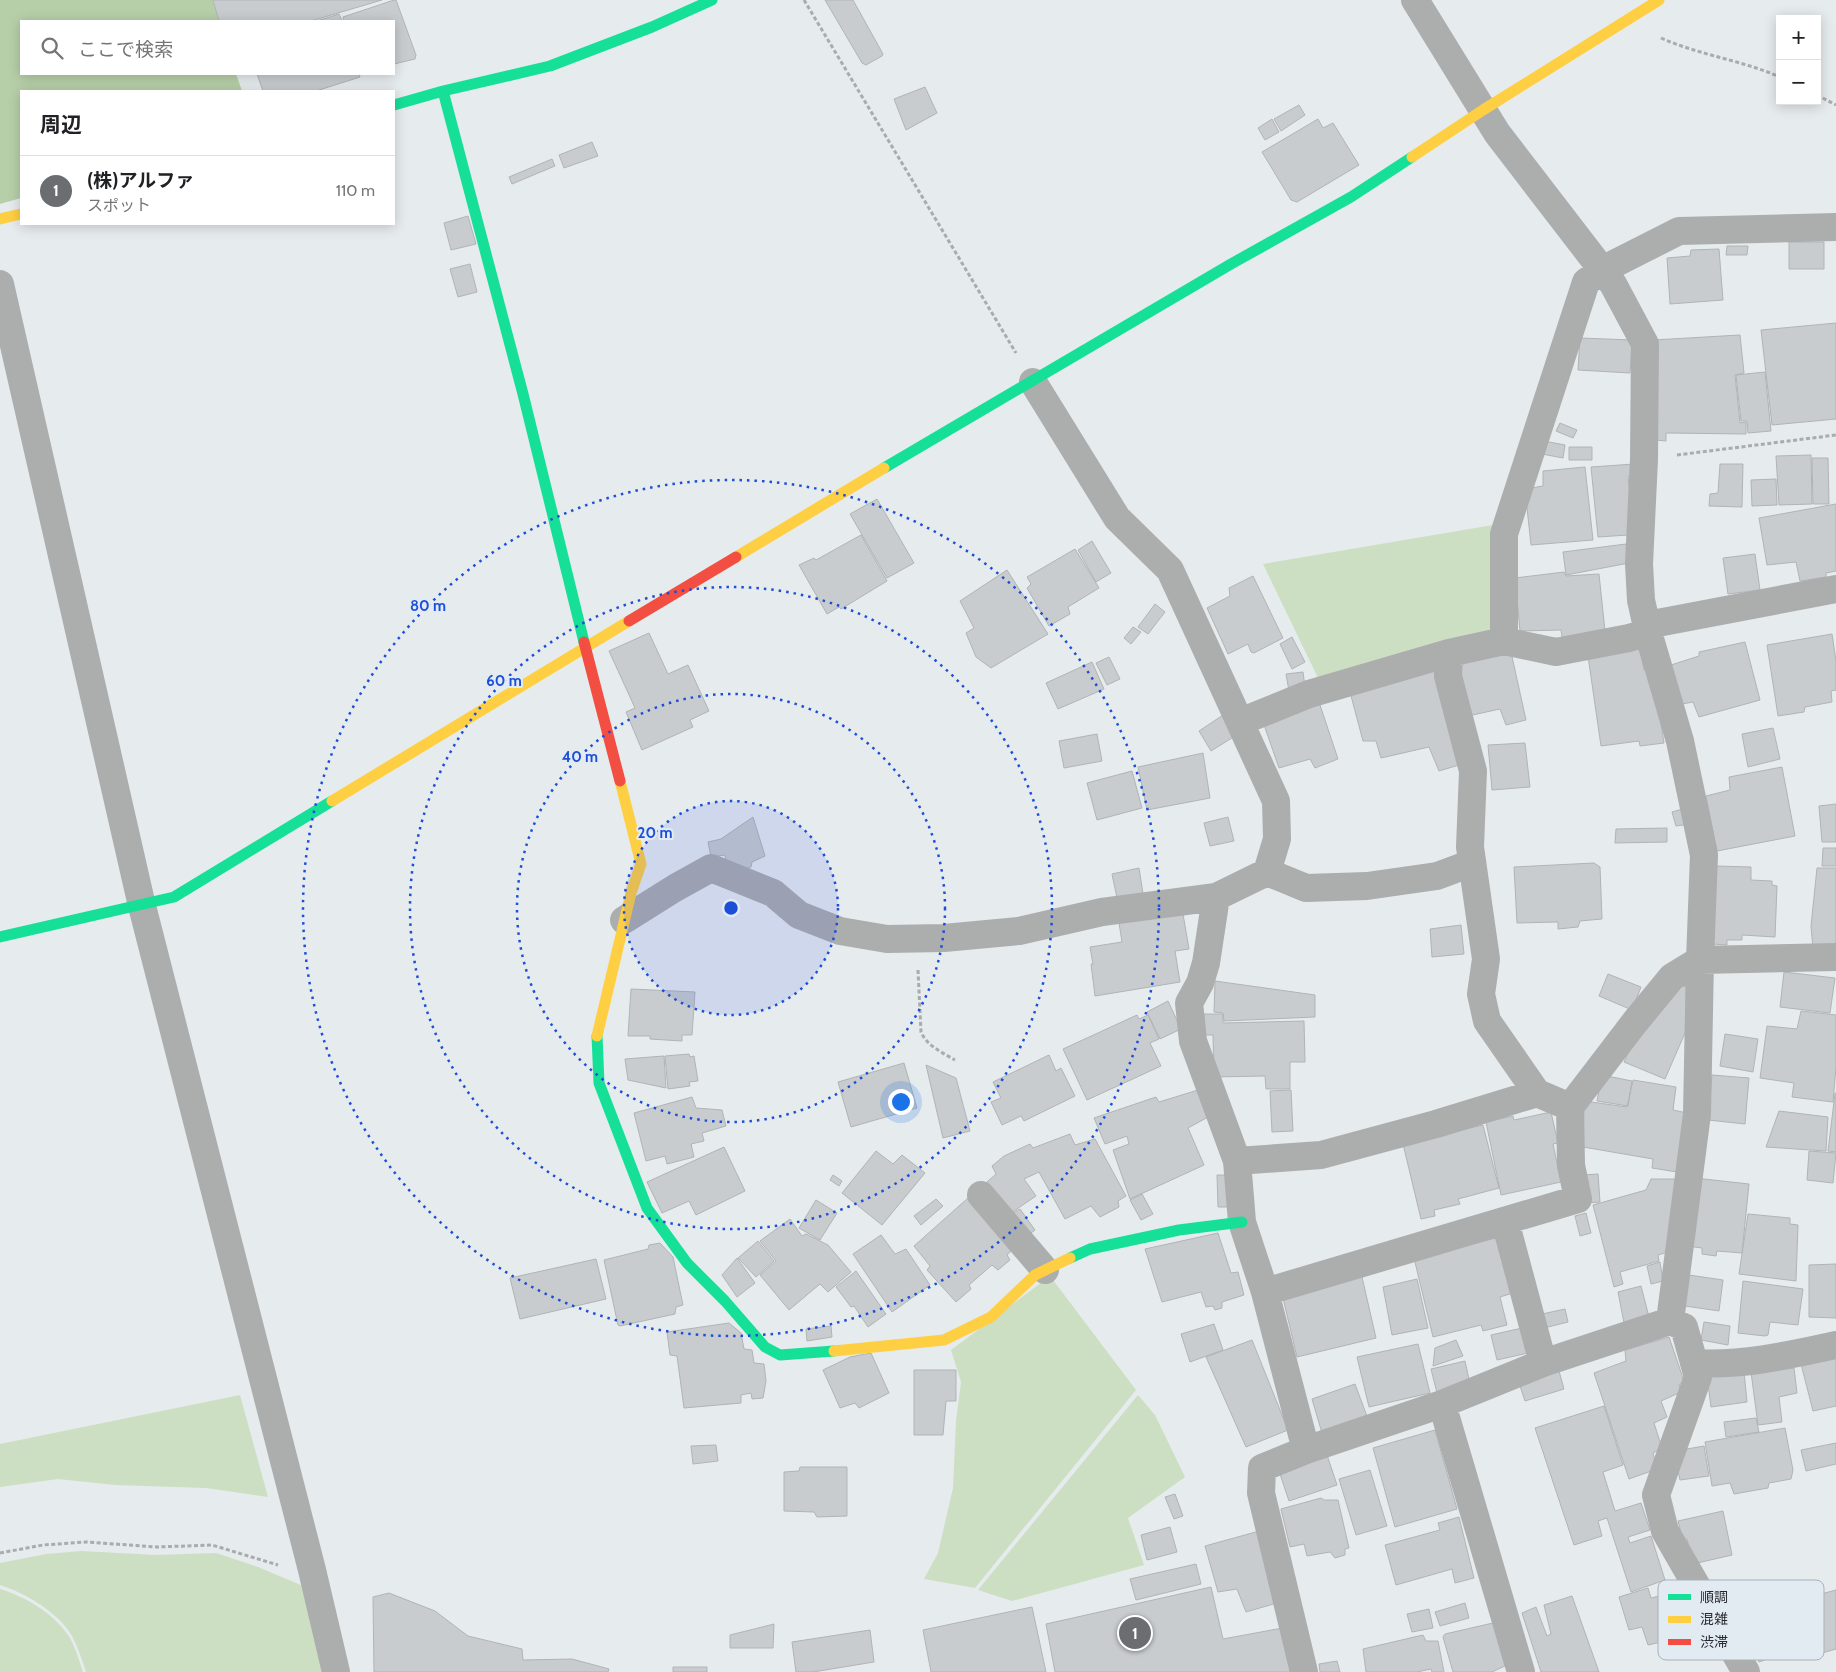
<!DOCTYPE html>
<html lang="ja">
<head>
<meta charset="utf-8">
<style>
  body { margin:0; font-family:Cabin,"Noto Sans JP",sans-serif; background:#f2f2f2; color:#202124 }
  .controls { position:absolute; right:15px; top:15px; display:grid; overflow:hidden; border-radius:0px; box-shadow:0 2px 12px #0003 }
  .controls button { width:45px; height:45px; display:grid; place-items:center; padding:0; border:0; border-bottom:1px solid #e0e0e0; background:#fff; color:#202124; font:25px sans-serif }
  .you { position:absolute; left:900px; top:1101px; width:18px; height:18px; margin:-12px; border:4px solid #fff; border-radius:50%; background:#1a73e8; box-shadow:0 0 0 8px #1a73e833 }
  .badge { display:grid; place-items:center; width:32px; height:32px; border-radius:50%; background:#6a6e71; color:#fff; font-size:16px; font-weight:700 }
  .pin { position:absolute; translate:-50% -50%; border:2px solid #fff; box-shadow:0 1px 5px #0006 }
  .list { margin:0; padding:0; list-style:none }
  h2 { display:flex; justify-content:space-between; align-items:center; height:65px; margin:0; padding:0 20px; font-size:21px }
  h2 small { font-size:16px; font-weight:400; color:#757577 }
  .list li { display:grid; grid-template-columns:32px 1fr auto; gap:15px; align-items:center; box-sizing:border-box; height:70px; padding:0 20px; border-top:1px solid #e0e0e0 }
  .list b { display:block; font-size:19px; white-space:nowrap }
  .list p { margin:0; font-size:16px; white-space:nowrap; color:#757577 }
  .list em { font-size:16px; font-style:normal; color:#757577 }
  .icon { flex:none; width:28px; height:28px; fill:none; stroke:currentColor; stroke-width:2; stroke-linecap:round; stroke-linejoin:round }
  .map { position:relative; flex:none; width:1836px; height:1672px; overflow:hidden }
  .search { position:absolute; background:#fff; box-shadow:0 2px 12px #0003; left:20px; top:20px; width:375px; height:55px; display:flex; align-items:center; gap:12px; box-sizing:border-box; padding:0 18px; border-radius:0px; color:#757577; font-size:19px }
  .panel { position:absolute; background:#fff; box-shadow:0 2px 12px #0003; left:20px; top:90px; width:375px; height:135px; border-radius:0px }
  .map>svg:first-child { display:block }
  .green { fill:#ccdfc2 }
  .forest { fill:#b7cfa9 }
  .building { fill:#c8ccce; stroke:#b1b4b7 }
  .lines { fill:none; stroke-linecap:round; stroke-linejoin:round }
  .path { stroke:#aaabac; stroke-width:3; stroke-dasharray:4 2.5; stroke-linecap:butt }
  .street { stroke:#acadad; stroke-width:28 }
  .fast { stroke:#16e098; stroke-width:11 }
  .slow { stroke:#ffcf43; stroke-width:11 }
  .jam { stroke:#f24e42; stroke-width:11 }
  .ring { fill:none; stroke:#1d4ed8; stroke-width:2.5; stroke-dasharray:2.5 5 }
  .key { fill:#e3ebf2; stroke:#abb1b7; stroke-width:1 }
  .key-label { font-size:14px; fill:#272a2d }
  .centre { fill:#1d4ed8; stroke:#e3ebf2; stroke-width:2.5 }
  .ring-label { font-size:15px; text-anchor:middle; font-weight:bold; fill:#1d4ed8; stroke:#e3ebf2; stroke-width:4; stroke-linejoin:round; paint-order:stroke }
</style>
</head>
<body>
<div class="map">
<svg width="1836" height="1672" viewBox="0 0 1836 1672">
  <rect width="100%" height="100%" fill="#e6ebee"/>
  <path class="green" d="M1493,525L1496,635L1319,680L1263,564Z
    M1050,1276L1136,1390L975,1588L924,1579L938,1553L953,1488L956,1421L961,1382L951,1350Z
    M240,1395L268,1497L206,1488L115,1485L58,1479L0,1487V1444Z
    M1138,1395L1155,1415L1185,1477L1128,1518L1144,1565L1012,1601L978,1590Z
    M81,1551L156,1555L216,1553L258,1567L308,1588L328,1672H86C82,1660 78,1647 72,1636C58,1612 25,1593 0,1585V1563L46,1554Z
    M0,1589C26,1597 53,1613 68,1635C75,1646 79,1660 83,1672H0Z"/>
  <path class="forest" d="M0,0H213L220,21H21V74H236L242,91H21V198L0,204Z"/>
  <path class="building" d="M213,0H382L311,21H219Z
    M394,0H396L416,55L415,59L394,64V21H344L343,17Z
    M825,0H853L883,54L882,56L866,65L862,63Z
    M339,14L342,21H317Z
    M257,74H359L360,77L316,91H263Z
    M925,87L937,113L906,130L894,99Z
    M1299,105L1305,115L1281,131L1274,119Z
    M1272,119L1279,132L1265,140L1258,128Z
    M1318,119L1323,128L1333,123L1359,165L1297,202L1291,200L1262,152Z
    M592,142L598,156L564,168L559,155Z
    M552,159L555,166L512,184L509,177Z
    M468,216L476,244L451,250L444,223Z
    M1789,242H1824V269H1789Z
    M1727,246H1748L1747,255H1726Z
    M1719,249L1723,300L1670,304L1667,258L1690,256L1691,250Z
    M470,264L477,292L458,297L450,269Z
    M1836,323V419L1772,425L1761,330Z
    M1740,335L1744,373L1735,375L1740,423L1746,422V434L1666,433V441L1655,440L1653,340Z
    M1580,338L1632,340L1630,373L1578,370Z
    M1765,372L1771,431L1748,433L1747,421H1741L1736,375Z
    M1560,423L1577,430L1573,438L1556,431Z
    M1544,441L1565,445L1563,458L1542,454Z
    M1569,447H1592V460H1569Z
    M1811,455L1812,504L1779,505L1776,456Z
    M1812,458H1828L1829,504H1813Z
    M1634,464V475L1628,476L1632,516L1628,535L1598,537L1591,467Z
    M1720,464H1743L1742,507L1709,506L1710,494L1718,493Z
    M1585,467L1593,540L1531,545L1525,489L1543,486V471Z
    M1776,479L1777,505L1752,506L1751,480Z
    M877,499L914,563L887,578L850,514Z
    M1836,504V571L1826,573V577L1800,581L1796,562L1767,565L1759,518Z
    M861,535L887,581L841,609L839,607L827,614L799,565L814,558L816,560Z
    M1092,541L1111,573L1096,582L1078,550Z
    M1626,544L1629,563L1566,575L1563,552Z
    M1075,549L1099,588L1068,607L1070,614L1049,626L1027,588L1031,584L1027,577Z
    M1755,554L1760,590L1728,594L1723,558Z
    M1007,570L1048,634L991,668L976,657L966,633L974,628L960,601Z
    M1564,572L1566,576L1599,574L1605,631L1562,637L1561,630L1520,631L1515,578Z
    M1253,576L1283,638L1254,653L1251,652L1248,644L1228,654L1207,608L1230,596L1229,588Z
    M1155,604L1165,612L1148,634L1138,627Z
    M1133,627L1141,632L1131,644L1124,638Z
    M649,633L668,674L688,665L709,711L690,720L693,727L642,750L626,712L635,708L609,651Z
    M1832,634L1836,661V690L1831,691L1832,702L1805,707L1804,712L1778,716L1767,645Z
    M1292,637L1305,662L1292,669L1280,644Z
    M1745,642L1760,700L1699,717L1693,702L1682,704L1671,665L1699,656V652Z
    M1640,649L1644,670H1652L1655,685L1664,743L1640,746L1639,741L1601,746L1588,656Z
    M1511,652L1526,720L1506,725L1500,709L1468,716L1459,673L1463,663Z
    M1109,657L1120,679L1107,685L1096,663Z
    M1092,662L1104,689L1058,709L1046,683Z
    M1433,668L1461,762L1459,765L1439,771L1429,747L1381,758L1376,741H1363L1350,692Z
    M1303,672L1305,687L1289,691L1286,674Z
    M1319,702L1338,759L1315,768L1310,759L1279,768L1263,722Z
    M1223,715L1235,736L1211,751L1199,731Z
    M1773,728L1780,759L1748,767L1742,734Z
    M1097,734L1102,761L1064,768L1059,741Z
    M1525,743L1530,787L1492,790L1488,745Z
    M1203,753L1210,798L1147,810L1138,767Z
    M1782,767L1795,836L1717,851L1706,796L1730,790L1729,777Z
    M1132,771L1142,808L1097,820L1087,783Z
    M1836,804V842H1822L1819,806Z
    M1686,808L1690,824L1676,826L1672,812Z
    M753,817L765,856L752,862L751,867L746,869L726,861L725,855L711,857L708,842L721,839Z
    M1228,817L1234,841L1210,846L1204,823Z
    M1667,828V842L1615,843L1616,829Z
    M1823,848H1836V866H1822Z
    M1594,863L1600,867L1602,919L1580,921L1578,927L1558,929V922L1517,923L1514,867Z
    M1716,866L1751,867V880L1772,881V885L1777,886L1775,937L1742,935V940H1727V945L1712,944Z
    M1139,868L1143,894L1117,898L1112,874Z
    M1817,868H1836V948L1813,949L1811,926Z
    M1183,914L1189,949L1175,951L1180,982L1095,996L1091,964H1093L1090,947L1122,942L1119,923Z
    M1461,925L1464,954L1432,957L1430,929Z
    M1784,972L1835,978L1830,1013L1780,1007Z
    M1608,974L1641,987L1632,1010L1599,996Z
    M1215,981L1315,995V1017L1224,1021L1223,1013L1214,1012Z
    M1686,986L1688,1026L1665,1079L1624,1062L1638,1029L1676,987Z
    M631,989L695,992L692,1035H682V1041L650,1039V1036H628Z
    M1168,1001L1181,1029L1160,1039L1147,1012Z
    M1801,1011L1836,1015V1067L1833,1102L1792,1097L1794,1083L1760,1078L1767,1026L1797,1029Z
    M1204,1014H1223V1023L1304,1021L1305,1062H1290V1089H1266L1265,1076L1214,1077L1213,1035H1204Z
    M1137,1015L1139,1019L1148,1015L1159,1039L1150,1043L1161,1066L1087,1100L1063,1049Z
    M1725,1034L1758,1039L1753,1072L1720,1066Z
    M689,1054L690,1057L694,1056L698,1081L689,1082L690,1086L668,1089L665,1056Z
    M1049,1055L1056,1071L1061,1068L1075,1096L1024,1121L1021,1116L1002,1125L991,1102L1001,1098L993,1082Z
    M664,1056L666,1088L628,1080L625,1059Z
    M904,1063L917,1108L851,1127L838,1082Z
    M926,1065L956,1078L970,1131L943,1138Z
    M1602,1075L1632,1081L1628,1106L1597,1101Z
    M1712,1075L1749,1078L1745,1124L1708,1120Z
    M1633,1080L1676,1087L1673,1110L1687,1113L1677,1172L1652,1168L1653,1159L1583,1147L1584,1101L1627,1107Z
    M1198,1090L1210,1116L1188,1128L1204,1165L1130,1199L1113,1150L1129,1144L1127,1136L1105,1144L1094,1118L1156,1097L1159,1102Z
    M1291,1090L1293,1131L1272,1132L1270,1091Z
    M1835,1093H1836V1152L1828,1151Z
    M692,1097L696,1108L722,1110L726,1126L702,1133L704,1141L691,1144L694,1157L667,1164L665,1156L646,1161L634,1113Z
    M1779,1111L1828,1117L1826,1151L1766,1147Z
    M1551,1112L1558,1143L1553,1144L1561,1182L1501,1195L1486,1122L1513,1116L1514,1120Z
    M1483,1125L1499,1188L1458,1199L1460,1204L1434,1210L1435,1216L1421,1219L1403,1144Z
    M1070,1134L1075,1145L1095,1139L1126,1196L1118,1201L1119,1207L1100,1217L1091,1206L1065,1219L1039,1172L1024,1179L1036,1196L1011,1213L987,1182L996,1174L992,1166L1004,1156L1030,1144L1033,1148Z
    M724,1147L745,1191L696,1215L689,1201L662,1213L647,1182Z
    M876,1151L893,1164L902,1155L925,1173L882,1225L842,1193Z
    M1809,1151L1836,1153L1833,1183L1807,1180Z
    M1598,1174L1600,1202L1585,1203L1584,1175Z
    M833,1175L842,1181L839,1186L830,1180Z
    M1217,1175H1230L1233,1207H1218Z
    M1695,1178L1749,1184L1742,1253L1717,1251L1716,1256L1702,1254V1248L1687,1246Z
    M1651,1179H1674L1675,1181L1668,1252L1658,1255L1659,1261L1620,1272L1623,1284L1614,1287L1593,1205L1646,1190Z
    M1142,1194L1153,1214L1141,1220L1130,1200Z
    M968,1198L1013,1249L1007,1255L1010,1260L998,1270L992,1265L969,1285L971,1289L956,1302L927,1270L930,1266L914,1246Z
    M936,1199L943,1206L921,1225L914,1216Z
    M816,1200L837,1213L820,1240L799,1228Z
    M1020,1209L1035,1230L1027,1236L1011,1214Z
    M1586,1213L1591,1233L1580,1236L1575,1216Z
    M1748,1214L1790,1218V1224L1798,1225L1796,1281L1739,1274Z
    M790,1219L802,1236L806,1234L828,1245L851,1272L828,1292L820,1284L789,1310L760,1275L776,1261L760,1241Z
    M1218,1233L1231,1273L1238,1272L1244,1295L1222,1302V1308L1215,1310L1213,1306L1206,1307L1201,1292L1162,1302L1145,1249Z
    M881,1235L895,1254L906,1249L930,1285L892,1312L853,1254Z
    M1500,1237L1513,1293L1500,1297L1507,1325L1483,1331L1481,1325L1433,1337L1414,1258Z
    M758,1241L774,1261L756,1277L738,1258Z
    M660,1243L673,1257L683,1305L676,1307L675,1314L620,1326L618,1325L604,1260L648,1249L649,1245Z
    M737,1258L755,1283L737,1297L722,1275Z
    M596,1259L606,1299L520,1319L510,1278Z
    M1660,1262L1663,1281L1651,1284L1647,1266Z
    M1836,1264V1318L1809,1317V1265Z
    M856,1271L886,1314L868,1327L854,1306L851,1307L836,1287Z
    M1682,1274L1723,1280L1719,1311L1678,1305Z
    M1362,1277L1376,1338L1297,1357L1283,1298Z
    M1417,1279L1428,1328L1392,1335L1383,1287Z
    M1743,1281L1803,1289L1798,1325L1770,1322L1768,1335L1765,1336L1738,1333Z
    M1641,1286L1649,1317L1624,1323L1618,1292Z
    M1565,1309L1568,1322L1544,1328L1542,1314Z
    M1704,1322L1730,1326L1728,1345L1701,1340Z
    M729,1323L741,1333L744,1349L752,1350L754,1363L764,1364L766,1381L763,1398L752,1399L751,1393L741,1395V1403L684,1408L677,1356L670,1355L667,1332Z
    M1214,1324L1223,1350L1190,1362L1181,1334Z
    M831,1326L832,1337L807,1341L806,1329Z
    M1522,1328L1528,1353L1497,1360L1491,1335Z
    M1669,1337L1684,1381L1679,1385L1681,1392L1661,1401L1667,1417L1654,1423L1662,1448L1653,1453L1657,1469L1629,1479L1594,1373L1626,1361L1625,1350Z
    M1252,1340L1288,1430L1246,1447L1206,1357Z
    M1456,1340L1463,1356L1433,1366L1435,1348Z
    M1418,1344L1430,1393L1369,1407L1357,1357Z
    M871,1353L889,1393L859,1408L855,1403L840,1408L823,1370L850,1357Z
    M1836,1357V1406L1813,1411L1801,1364Z
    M1465,1361L1470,1384L1437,1393L1431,1369Z
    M1794,1368L1797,1393L1779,1397L1782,1422L1758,1425L1751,1372Z
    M914,1370H956V1401H946L943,1435H914Z
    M1559,1371L1564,1389L1525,1401L1519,1383Z
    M1744,1372L1747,1402L1711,1407L1707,1376Z
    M1355,1384L1368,1419L1322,1433L1312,1399Z
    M1604,1406L1623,1465L1603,1472L1615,1511L1641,1503L1650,1530L1628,1537L1630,1543L1651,1536L1665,1580L1631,1592L1607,1518L1598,1521L1602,1536L1574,1545L1535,1428Z
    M1756,1418L1759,1432L1726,1437L1724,1422Z
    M1785,1428L1793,1470L1791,1479L1769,1483L1768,1488L1734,1494L1730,1483L1712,1486L1705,1442Z
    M1435,1430L1457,1509L1395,1527L1373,1448Z
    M1836,1443V1464L1806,1471L1801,1450Z
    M716,1445L718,1461L693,1464L691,1446Z
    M1704,1446L1709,1476L1680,1480L1678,1470L1687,1449Z
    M1327,1455L1337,1485L1289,1501L1279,1471Z
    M800,1467H847V1516L817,1517L814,1512L784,1511V1472L799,1471Z
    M1370,1470L1387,1526L1356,1535L1339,1479Z
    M1175,1494L1183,1516L1174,1519L1165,1497Z
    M1321,1498L1324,1500H1338L1349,1548L1345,1549V1555L1335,1558L1330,1552L1307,1556L1304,1544L1290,1547L1281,1509Z
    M1723,1511L1732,1555L1693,1564L1687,1539L1683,1540L1678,1521Z
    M1459,1517L1474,1578L1455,1583L1452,1569L1396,1585L1385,1545L1440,1530L1438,1523Z
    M1170,1527L1177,1552L1147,1560L1141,1535Z
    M1263,1530L1284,1601L1246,1612L1237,1589L1218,1592L1205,1546Z
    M1196,1564L1201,1584L1136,1600L1130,1579Z
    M1211,1587L1223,1639L1288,1627L1298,1672H1055L1046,1624Z
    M1648,1588L1651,1598L1689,1589L1703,1632L1677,1641L1675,1639L1648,1645L1642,1627L1629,1630L1619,1597Z
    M1836,1590V1649L1797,1660L1780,1605Z
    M389,1593L435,1611L468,1636L522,1649L523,1660L572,1659L609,1669L608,1672H374L373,1597Z
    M1572,1596L1599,1672H1541L1522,1613L1536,1607L1547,1636L1551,1634L1544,1605Z
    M1769,1601L1789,1651L1759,1662L1740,1613Z
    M1465,1603L1469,1618L1440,1626L1435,1612Z
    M1032,1607L1046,1672H931L923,1630Z
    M1429,1609L1433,1628L1412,1632L1407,1614Z
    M1493,1623L1505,1666L1492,1672H1453L1443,1637L1445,1634Z
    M774,1624L773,1648H730V1635Z
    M870,1630L874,1662L813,1672H796L792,1642Z
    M1423,1635L1426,1641H1438L1444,1672H1432L1431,1669L1417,1672H1366L1363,1649Z
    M1337,1661L1340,1672H1320L1319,1664Z
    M673,1667H707V1672H673Z"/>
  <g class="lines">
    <path class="path" d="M804,0L1016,353
      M1661,38C1699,55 1741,60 1780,77
      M1817,95L1836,105
      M1677,455L1836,435
      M918,970L921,1032C927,1046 943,1053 955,1060
      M0,1553L43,1545L86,1542L157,1547L212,1545L278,1565"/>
    <path class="street" d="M1415,0L1497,133L1613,284L1645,344L1644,459L1639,564L1641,600L1648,632L1680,741L1704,855L1700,960L1697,1114L1670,1321L1684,1327L1698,1377L1656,1495L1665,1531L1746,1672
      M0,284L142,906L312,1570L336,1672
      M1033,382L1117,518L1170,570L1276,801L1277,839L1267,872L1216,897L1206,963L1200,983L1189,1003L1193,1041L1237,1161
      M1647,625L1836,589
      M1504,641V534L1586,282L1602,270L1679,231L1836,227
      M1449,653L1448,676L1473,771L1470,847L1486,959L1481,994L1487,1021L1537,1093
      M1240,722L1309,694L1449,653L1504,641L1556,652L1629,638L1648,632
      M1267,872L1306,888L1367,886L1437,876L1472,863
      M624,920L675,888L711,868L773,893L799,915L840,931L887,939L944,938L1019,931L1102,912L1216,897
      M981,1195L1045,1270
      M1505,1221L1543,1363
      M1265,1292L1578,1199L1571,1165L1570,1107
      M1694,1363C1742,1366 1790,1355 1836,1345
      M1442,1404L1521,1672
      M1306,1450L1442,1404L1543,1363L1670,1321
      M1304,1672L1261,1493L1262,1468L1306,1450L1265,1292L1242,1222L1237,1161L1321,1155L1436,1124L1537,1093L1570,1107L1635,1022L1672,977L1700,960L1836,957"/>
    <path class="fast" d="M443,91L523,394L584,642
      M394,105L443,91L550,66L652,27L712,0
      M884,468L1231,264L1351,197L1412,157
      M0,937L174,897L332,801
      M597,1036L599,1083L647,1208L687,1263L725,1301L765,1347L780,1355L834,1351
      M1070,1258L1090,1249L1179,1230L1242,1222"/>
    <path class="slow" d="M1412,157L1483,110L1659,0
      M0,219L21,214
      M736,557L884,468
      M332,801L629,621
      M597,1036L631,893L641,864L620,781
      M834,1351L944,1340L991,1317L1035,1275L1070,1258"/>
    <path class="jam" d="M629,621L736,557
      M584,642L620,781"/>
  </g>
  <circle cx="731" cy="908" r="107" fill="#1d4ed8" fill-opacity=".12"/>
  <g class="ring">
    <circle cx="731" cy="908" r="107"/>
    <circle cx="731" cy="908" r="214"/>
    <circle cx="731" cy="908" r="321"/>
    <circle cx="731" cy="908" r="428"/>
  </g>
  <rect x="1658" y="1580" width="166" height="80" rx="8" class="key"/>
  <rect x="1668" y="1594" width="23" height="6" fill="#16e098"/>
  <rect x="1668" y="1616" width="23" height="7" fill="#ffcf43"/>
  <rect x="1668" y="1639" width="23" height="6" fill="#f24e42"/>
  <g class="key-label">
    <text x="1700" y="1602">順調</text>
    <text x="1700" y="1624">混雑</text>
    <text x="1700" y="1647">渋滞</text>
  </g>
  <circle cx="731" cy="908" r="8" class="centre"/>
  <g class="ring-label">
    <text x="428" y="611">80 m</text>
    <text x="504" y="686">60 m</text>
    <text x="580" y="762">40 m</text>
    <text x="655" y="838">20 m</text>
  </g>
</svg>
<div class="controls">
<button>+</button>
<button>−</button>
</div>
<div class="you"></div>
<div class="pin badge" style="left:1135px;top:1633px">1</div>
<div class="search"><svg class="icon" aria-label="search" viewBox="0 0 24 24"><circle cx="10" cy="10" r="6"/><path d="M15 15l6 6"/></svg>ここで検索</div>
<section class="panel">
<h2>周辺<small></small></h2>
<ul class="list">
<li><span class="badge">1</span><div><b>(株)アルファ</b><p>スポット</p></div><em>110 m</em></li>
</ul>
</section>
</div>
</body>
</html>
